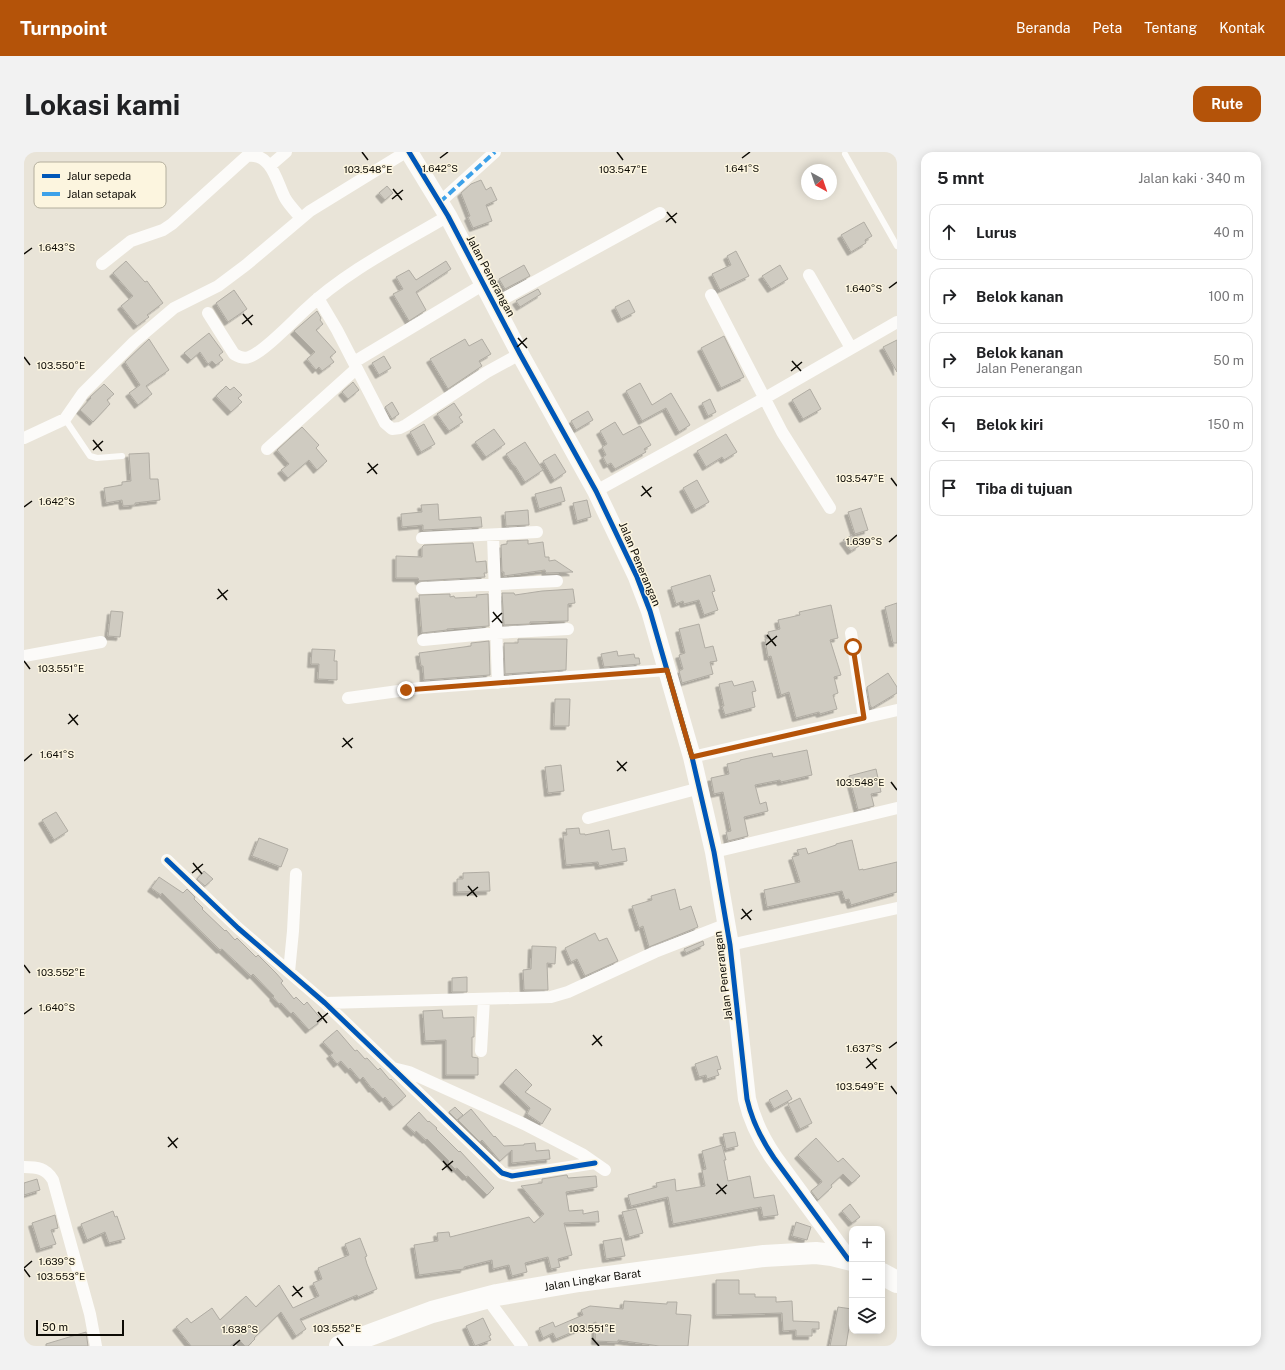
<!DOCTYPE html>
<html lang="id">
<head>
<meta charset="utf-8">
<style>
  body { margin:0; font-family:"Public Sans",sans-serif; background:#f2f2f2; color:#202124 }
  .controls { position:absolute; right:12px; bottom:12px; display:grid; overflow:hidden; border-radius:8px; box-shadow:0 2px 10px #0003 }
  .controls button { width:36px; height:36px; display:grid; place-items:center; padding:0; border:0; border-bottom:1px solid #e0e0e0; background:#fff; color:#202124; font:20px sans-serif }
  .compass { position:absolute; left:777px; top:12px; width:36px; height:36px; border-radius:50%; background:#fff; box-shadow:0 2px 10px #0003; rotate:140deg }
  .scale { position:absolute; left:12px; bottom:10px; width:88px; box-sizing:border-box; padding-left:4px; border:2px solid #0d0b05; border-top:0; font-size:11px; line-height:14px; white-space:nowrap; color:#0d0b05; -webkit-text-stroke:3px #fcf5df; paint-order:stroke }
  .stop { position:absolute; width:12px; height:12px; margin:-9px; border:3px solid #b45309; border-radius:50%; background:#fff }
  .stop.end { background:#b45309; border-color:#fff; box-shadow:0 1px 4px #0008 }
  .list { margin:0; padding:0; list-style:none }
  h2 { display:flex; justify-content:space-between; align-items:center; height:52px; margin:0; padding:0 16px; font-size:17px }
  h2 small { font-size:13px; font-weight:400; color:#757577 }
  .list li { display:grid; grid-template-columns:26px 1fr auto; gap:12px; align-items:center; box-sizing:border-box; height:56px; margin:0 8px 8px; padding:0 8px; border:1px solid #e0e0e0; border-radius:12px }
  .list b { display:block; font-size:15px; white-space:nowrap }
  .list p { margin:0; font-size:13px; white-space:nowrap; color:#757577 }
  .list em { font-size:13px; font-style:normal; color:#757577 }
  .icon { flex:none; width:22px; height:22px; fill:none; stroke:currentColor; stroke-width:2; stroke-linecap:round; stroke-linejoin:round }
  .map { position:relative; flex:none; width:873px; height:1194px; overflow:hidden; border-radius:12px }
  header { display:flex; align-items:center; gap:24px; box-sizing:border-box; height:56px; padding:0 20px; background:#b45309; color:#fff }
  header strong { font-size:19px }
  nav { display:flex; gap:22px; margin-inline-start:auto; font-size:14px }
  .intro { display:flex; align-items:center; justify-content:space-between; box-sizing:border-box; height:96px; padding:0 24px }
  h1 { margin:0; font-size:28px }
  .button { padding:10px 18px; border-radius:12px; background:#b45309; color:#fff; font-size:14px; font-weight:700 }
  main { display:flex; gap:24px; padding:0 24px }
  aside { flex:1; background:#fff; border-radius:12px; box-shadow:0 2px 10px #0003 }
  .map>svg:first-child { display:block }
  .building { fill:#cfcbc1; stroke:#b0aca3; filter:url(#shadow) }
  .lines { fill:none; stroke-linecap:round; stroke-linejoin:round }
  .lane { stroke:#fcfbf9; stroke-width:6 }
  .street { stroke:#fcfbf9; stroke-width:12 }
  .secondary { stroke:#fcfbf9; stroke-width:18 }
  .highway { stroke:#fcfbf9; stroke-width:22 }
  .quiet { stroke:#3ca1e9; stroke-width:4; stroke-dasharray:8 4; stroke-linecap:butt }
  .cycleway-casing { stroke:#fcf5df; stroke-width:8 }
  .cycleway { stroke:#0057b8; stroke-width:5 }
  .route { stroke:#b45309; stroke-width:5 }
  .ticks { fill:none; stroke:#0d0b05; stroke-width:1.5 }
  .labels { text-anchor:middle; stroke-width:3; stroke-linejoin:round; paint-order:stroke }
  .street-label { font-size:11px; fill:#0d0b05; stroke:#fcf5df }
  .key { fill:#fcf5df; stroke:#b4af9e; stroke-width:1 }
  .key-label { font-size:11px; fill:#0d0b05 }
  .ticks-label { font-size:10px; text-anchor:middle; fill:#0d0b05; stroke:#fcf5df; stroke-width:3; stroke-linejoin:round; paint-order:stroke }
</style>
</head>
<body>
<header>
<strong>Turnpoint</strong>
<nav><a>Beranda</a><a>Peta</a><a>Tentang</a><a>Kontak</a></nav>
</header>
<div class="intro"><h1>Lokasi kami</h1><a class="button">Rute</a></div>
<main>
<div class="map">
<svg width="873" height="1194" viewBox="0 0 873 1194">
  <defs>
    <filter id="shadow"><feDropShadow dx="-3.5" dy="3.5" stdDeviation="0" flood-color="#0004"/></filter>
  </defs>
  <rect width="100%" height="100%" fill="#e9e4d8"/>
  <path class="building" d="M457,28L462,38L467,35L473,48L462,53L468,69L449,76L444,65L446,64L437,41L447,32Z
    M363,34L369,41L361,48L355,41Z
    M840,70L848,84L841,88L842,91L827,100L817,83Z
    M712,99L725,124L696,138L688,122L707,113L703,104Z
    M102,109L121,130L123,129L139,151L123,163L125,165L113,174L97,154L109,144L89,121Z
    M422,109L427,117L392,140L402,158L385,169L369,142L379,137L372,125L385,118L392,128Z
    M500,113L506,124L481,137L475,127Z
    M756,113L764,127L747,137L738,124Z
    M514,137L517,142L496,155L492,149Z
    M210,138L223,157L204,170L192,151Z
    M605,148L611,160L597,167L591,155Z
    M293,159L297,166L296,168L299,172L292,178L312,200L306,205L310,210L298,219L295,215L292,218L283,207L291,200L270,179Z
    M185,181L199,200L195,203L199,208L192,213L188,209L184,212L176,200L167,208L160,201Z
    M700,184L720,225L697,236L677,196Z
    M125,187L145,218L122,234L128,242L114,253L105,241L116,233L101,210Z
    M441,187L445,194L458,187L467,202L455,209L458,214L424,237L406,207Z
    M873,188V220L859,195Z
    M360,204L367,216L355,223L348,211Z
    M329,230L335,238L324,247L318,240Z
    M616,231L628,253L647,241L666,273L655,280L642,256L618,269L602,239Z
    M80,232L90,242L83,248L86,252L69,270L56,258L67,246L66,245Z
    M202,234L206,238L210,235L218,243L214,246L218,250L207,260L192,244Z
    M786,237L797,257L779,267L768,248Z
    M686,247L692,260L684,264L678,251Z
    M368,250L375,262L368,267L361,255Z
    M430,251L438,263L435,265L439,270L425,279L413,262Z
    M564,259L569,268L552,278L547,269Z
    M591,270L599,283L616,274L627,293L620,297L622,300L591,317L587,311L583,313L579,305L582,303L578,295L583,292L576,279Z
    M400,272L411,292L397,300L386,280Z
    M278,275L295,293L292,296L303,309L293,318L285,308L264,326L257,318L265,312L253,298Z
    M470,277L481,292L462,305L451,290Z
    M702,282L713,300L700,308L698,305L682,315L673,299Z
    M501,290L519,318L501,330L491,314H490L482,302Z
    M125,301L126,327H134L136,348L111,351V353L99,354L98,348L82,351L80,336L98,333V330L107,329L105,302Z
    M531,302L542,320L530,328L519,309Z
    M673,328L685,350L671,358L659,336Z
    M537,335L541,349L515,357L511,342Z
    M563,348L567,365L553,369L549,351Z
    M414,352L415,368L457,365L458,375L399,378V373L378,375L377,362L398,360L397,353Z
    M837,356L844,378L831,382L824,360Z
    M504,358L505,373L482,374L481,360Z
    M828,383L835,394L827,399L819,388Z
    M504,388V392L519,390L521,405H525V409L531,408L549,420L522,421L521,418L480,424V420H478L477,393L483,392V389Z
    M449,391L452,410L462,409L463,421H460L461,425L395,429L394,426H372V404L398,405V395L400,393Z
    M686,423L691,439L688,440L694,458L680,463L675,448L660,452L659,449L652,452L647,435Z
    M549,437L551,451L544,452V469L506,470V472L480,473L478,441H490L491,443L518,439Z
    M426,442V445L430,444L431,446L453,445L452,443L464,442L465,474L423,477V478L398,481L395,443Z
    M873,451V491H869L861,455Z
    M807,453L814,486L806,488L817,523L810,525L814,541L809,543L813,557L796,562L795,560L772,566L765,540L757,543L747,504L744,505L741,487L746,486L744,480L756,477L754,468L776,463L775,460Z
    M87,459L99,460L96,485L84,484Z
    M675,472L681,496L689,494L693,509L686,510L689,522L658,531L655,519L659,517L655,503L661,501L655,477Z
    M494,487H543L542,518L481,522L480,491H494Z
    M465,489L466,523L400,528L399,514H397L395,501L447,494V491Z
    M288,497L311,498L310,509H313V528L294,527L295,512H287Z
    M593,499L594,504L610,502L611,506H615L616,512L580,515L577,502Z
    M864,521L873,535V541L848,556L846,553L843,535Z
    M708,529L710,534L729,529L732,539L728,540L731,555L701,563L698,554H700L695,532Z
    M531,547H546L545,574H530Z
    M783,598L788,623L757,630L756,628L731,633L736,652L742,650L744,659L720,665L724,684L704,689L702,680L707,679L699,640L690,642L687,626L705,622L703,612L716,609V608L748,601L749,605Z
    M537,613L540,639L524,641L521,615Z
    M852,617L857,640L847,642L850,654L834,658L825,624Z
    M32,660L44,679L30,688L18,668Z
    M555,676L556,682H561V683L585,678L588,698L601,696L603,709L575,714L574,710L542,713L539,683H543L542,677Z
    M235,686L264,697L257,715L228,704Z
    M828,688L835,718L839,717V718L873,710V740L827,753L825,747L821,748L818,739L743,755L740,738L776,730L768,705L775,703L773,698L782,696L784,702L812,693V692Z
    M180,719L189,727L181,734L173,727Z
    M465,720L466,739L433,740V727H439V721Z
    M135,725L159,741L163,737L171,745L170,747L179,756L178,757L201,779L202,778L211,788L213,786L232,805L234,803L252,821L259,829L257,831L270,847L272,845L280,853L283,850L298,868L285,878L269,860L267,862L257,851L255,852L249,845L250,844L229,822L227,824L198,797L196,798L138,741L137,743L127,736Z
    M651,737L656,758L667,754L674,775L625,795L619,774L615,776L608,754L628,748L627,744Z
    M571,781L575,789L583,786L594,809L561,824L553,807L547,810L541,796Z
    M679,789L680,793L662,801L660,797Z
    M508,794L532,795L531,812L523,811L524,838H500L499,818L507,817Z
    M443,825V840H428V826Z
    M418,858L419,866L450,865V885H448V905L454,906V923H422V888L401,889L399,859Z
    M313,878L331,899L333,898L341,907L343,906L354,918L356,916L366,928L367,927L382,944L369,955L361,945L359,947L349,936L348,937L339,925L336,928L326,916L325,918L317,909L313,912L306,903L309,901L299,890Z
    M693,904L697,917L693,918L695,923L683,927L682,923L675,925L671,912Z
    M492,917L508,933L501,940L527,957L518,972L503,962L506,956L479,931Z
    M763,938L768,947L750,957L745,948Z
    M776,946L788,971L776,977L764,952Z
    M431,955L439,963L433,968L425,960Z
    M447,957L470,985L471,984L480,994L500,993V992L511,991L512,999L525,998L526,1007L488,1011V998L476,1009L458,988L456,990L434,968Z
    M395,960L404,970L405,969L413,976L412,977L435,1000L436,999L470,1036L463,1043L444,1024L442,1025L433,1016L431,1017L424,1010L425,1009L403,987L402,988L392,979L391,981L382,973Z
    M711,980L714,994L702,997L699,982Z
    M792,986L814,1010L819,1006L836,1024L828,1031L819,1022L807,1033L808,1035L794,1048L787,1039L798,1030L797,1028L774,1003Z
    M698,993L702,1008H700L704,1029L726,1024L730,1046L750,1043L754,1063L739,1065L737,1055L649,1072L644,1045L607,1054L604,1043L633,1035L632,1031L651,1027L652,1039L681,1034L678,1018L682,1017L678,999Z
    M542,1023H543L544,1026L572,1024L573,1035L542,1040L545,1059L559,1058V1062L574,1059L575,1070L540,1071L548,1103L534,1107L536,1115L527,1117L524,1105L501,1111L503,1120L488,1124L485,1113L469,1117L468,1108L440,1115V1117L395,1123L390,1093L414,1089L413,1081L425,1080L426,1085L505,1065L510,1071L520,1062L497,1034L518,1031V1027Z
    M13,1027L16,1038L0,1043V1031Z
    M826,1052L836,1065L828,1071L818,1059Z
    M612,1057L619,1081L605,1085L598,1060Z
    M89,1059L91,1065L93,1064L101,1087L85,1091L81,1080L63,1088L57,1072Z
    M31,1063L34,1076L27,1078L32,1092L16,1097L8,1071Z
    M772,1070L787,1075L783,1088L768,1084Z
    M336,1086L343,1104L341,1105L343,1112L353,1137L334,1145L333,1143L276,1167L282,1177L272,1184L257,1160L230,1186L231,1187L224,1194H221L215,1188L206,1194H167L152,1175L163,1166L167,1171L188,1156L196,1168L222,1144L232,1155L255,1133L269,1156L295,1144L289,1131L298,1127L294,1116L325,1103L321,1092Z
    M597,1086L601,1104L582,1107L579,1089Z
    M692,1128H715V1142H731V1145H752V1150L768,1149L769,1169L795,1170V1177H788V1184H772V1178L759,1179L758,1161L692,1163Z
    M600,1149L643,1152V1150H653L652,1162L667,1163L664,1194H635L594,1188V1190L571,1189L572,1170L532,1187L529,1181L519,1186L515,1176L529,1170L531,1175L559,1163L557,1158L566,1154L599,1157Z
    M814,1155L828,1157L822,1194H806Z
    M459,1166L467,1183L465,1184L467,1188L451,1194L442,1174Z
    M62,1180L64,1194H22V1192Z"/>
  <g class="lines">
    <path class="lane" d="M821,2L873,94
      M41,267L66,304L73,306L98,304"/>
    <path class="street" d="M247,13L262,0
      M416,50L471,0
      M78,112L107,89L139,78L148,72L223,4C248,0 253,31 261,46C265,53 271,59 277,66
      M785,123L827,196
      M687,143L758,280L806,356
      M294,146L313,178L361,271L368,277L376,276L382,273L463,220L496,202
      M470,152L636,61
      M184,161L210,202C215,205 220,207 225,205C239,201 269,169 281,158C322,119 375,93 424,64
      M330,210L460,132
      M0,286L41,267L59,241L110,190L150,156L194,134L222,113L286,59L382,0
      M243,297L332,217
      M572,339L741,246L873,170
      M469,383L474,531
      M398,386L513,380
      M398,436L533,429
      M827,481L840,565
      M399,488L472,481L544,477
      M0,504L77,490
      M324,546L396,536L643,518
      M668,605L873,558
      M564,666L676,636
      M690,700L873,656
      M143,708L214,776L301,851L478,1021L488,1024L571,1011
      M706,793L873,756
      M265,820L269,779L272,722
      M301,851L527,845L544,840L631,800L703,772
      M457,899L460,847
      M369,916L385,920L500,972L558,1002L581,1018
      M0,1015C13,1015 22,1016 29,1028L66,1162L72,1194
      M462,1145L498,1194"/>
    <path class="secondary" d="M385,0L424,64L496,202L572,339L613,425L626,459L668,605L690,700L706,793L723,947C728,969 737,987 750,1006L824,1107"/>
    <g class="highway">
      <path d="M858,1122L873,1130"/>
      <path id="s1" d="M316,1194L408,1160L473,1143L555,1129L740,1104L792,1101L808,1103L828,1108"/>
    </g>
    <path class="quiet" d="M416,50L471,0"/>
    <g class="cycleway-casing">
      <path id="cycleway" d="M385,0L424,64L496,202L572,339L613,425L626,459L668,605L690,700L706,793L723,947C728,969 737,987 750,1006L824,1107
        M143,708L214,776L301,851L478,1021L488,1024L571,1011"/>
    </g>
    <use href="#cycleway" class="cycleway"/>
  </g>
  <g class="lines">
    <path class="route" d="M382,538L643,518L668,605L840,566L829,495"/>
  </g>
  <path class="ticks" d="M338,0L344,8M593,0L599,8M416,6L424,0M718,6L726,0M369,37L378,48M368,47L379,38M643,60L652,71M642,70L653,61M0,102L8,96M865,136L873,130M219,162L228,173M218,172L229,163M494,186L503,196M493,195L503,186M0,205L6,213M768,209L777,219M767,219L778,210M69,288L78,299M69,298L79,289M344,311L353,322M343,321L354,312M867,326L873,334M618,334L627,345M617,344L628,335M0,355L8,349M865,390L873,383M194,437L203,448M193,447L204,438M469,460L478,471M468,470L478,461M743,483L752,494M742,493L753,484M0,509L6,517M45,562L54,573M44,572L54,563M319,586L328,596M318,595L329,586M0,609L8,602M593,609L602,619M593,619L603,610M867,630L873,638M169,711L178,722M168,721L179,712M444,734L453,745M443,744L454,735M718,757L727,768M717,767L728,758M0,813L6,821M294,860L303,871M0,862L8,856M293,870L304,861M569,883L578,894M568,893L578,884M865,896L873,890M843,906L852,917M842,916L853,907M867,934L873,942M144,985L153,996M144,995L154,986M419,1009L428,1019M418,1018L429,1009M693,1032L702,1042M692,1042L703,1033M0,1116L8,1109M0,1117L6,1125M269,1134L278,1145M268,1144L279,1135M313,1186L319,1194M568,1186L575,1194M209,1194L216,1188"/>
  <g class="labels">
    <g class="street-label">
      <text transform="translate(467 124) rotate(62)" y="4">Jalan Penerangan</text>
      <text transform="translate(616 412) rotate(67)" y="4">Jalan Penerangan</text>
      <text transform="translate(699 824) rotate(-97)" y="4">Jalan Penerangan</text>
      <text dy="4" stroke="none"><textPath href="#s1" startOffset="262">Jalan Lingkar Barat</textPath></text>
    </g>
  </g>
  <rect x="10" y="10" width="132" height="46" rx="6" class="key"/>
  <rect x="18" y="22" width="18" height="4" fill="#0057b8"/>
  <rect x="18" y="40" width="18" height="4" fill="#3ca1e9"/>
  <g class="key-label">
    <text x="43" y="28">Jalur sepeda</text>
    <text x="43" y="46">Jalan setapak</text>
  </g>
  <g class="ticks-label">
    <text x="416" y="20">1.642°S</text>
    <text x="718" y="20">1.641°S</text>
    <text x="599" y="21">103.547°E</text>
    <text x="344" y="21">103.548°E</text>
    <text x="33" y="99">1.643°S</text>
    <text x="840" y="140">1.640°S</text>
    <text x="37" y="217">103.550°E</text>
    <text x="836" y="330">103.547°E</text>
    <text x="33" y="353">1.642°S</text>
    <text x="840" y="393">1.639°S</text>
    <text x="37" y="520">103.551°E</text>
    <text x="33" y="606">1.641°S</text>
    <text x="836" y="634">103.548°E</text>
    <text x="37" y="824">103.552°E</text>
    <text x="33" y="859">1.640°S</text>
    <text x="840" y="900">1.637°S</text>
    <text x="836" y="938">103.549°E</text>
    <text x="33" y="1113">1.639°S</text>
    <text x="37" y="1128">103.553°E</text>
    <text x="313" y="1180">103.552°E</text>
    <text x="568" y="1180">103.551°E</text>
    <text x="216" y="1181">1.638°S</text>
  </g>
</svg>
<div class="controls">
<button>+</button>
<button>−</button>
<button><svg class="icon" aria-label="layers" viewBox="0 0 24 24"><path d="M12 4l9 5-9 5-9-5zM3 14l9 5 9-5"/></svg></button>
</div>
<svg class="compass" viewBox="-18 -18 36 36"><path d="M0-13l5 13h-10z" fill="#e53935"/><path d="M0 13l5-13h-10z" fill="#757577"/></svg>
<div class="scale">50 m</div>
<div class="stop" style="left:829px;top:495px"></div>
<div class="stop end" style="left:382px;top:538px"></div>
</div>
<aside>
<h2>5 mnt<small>Jalan kaki · 340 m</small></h2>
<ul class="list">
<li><svg class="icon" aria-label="ahead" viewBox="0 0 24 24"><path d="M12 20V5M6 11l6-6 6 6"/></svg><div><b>Lurus</b></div><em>40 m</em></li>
<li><svg class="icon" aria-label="right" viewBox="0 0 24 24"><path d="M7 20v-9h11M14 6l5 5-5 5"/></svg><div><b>Belok kanan</b></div><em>100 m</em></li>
<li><svg class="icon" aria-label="right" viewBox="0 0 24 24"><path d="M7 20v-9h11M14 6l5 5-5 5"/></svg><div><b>Belok kanan</b><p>Jalan Penerangan</p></div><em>50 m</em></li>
<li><svg class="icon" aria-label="left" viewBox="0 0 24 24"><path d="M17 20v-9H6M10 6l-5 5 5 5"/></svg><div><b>Belok kiri</b></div><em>150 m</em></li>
<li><svg class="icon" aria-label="arrive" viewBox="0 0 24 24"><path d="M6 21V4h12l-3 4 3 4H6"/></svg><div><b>Tiba di tujuan</b></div></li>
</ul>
</aside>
</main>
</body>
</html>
